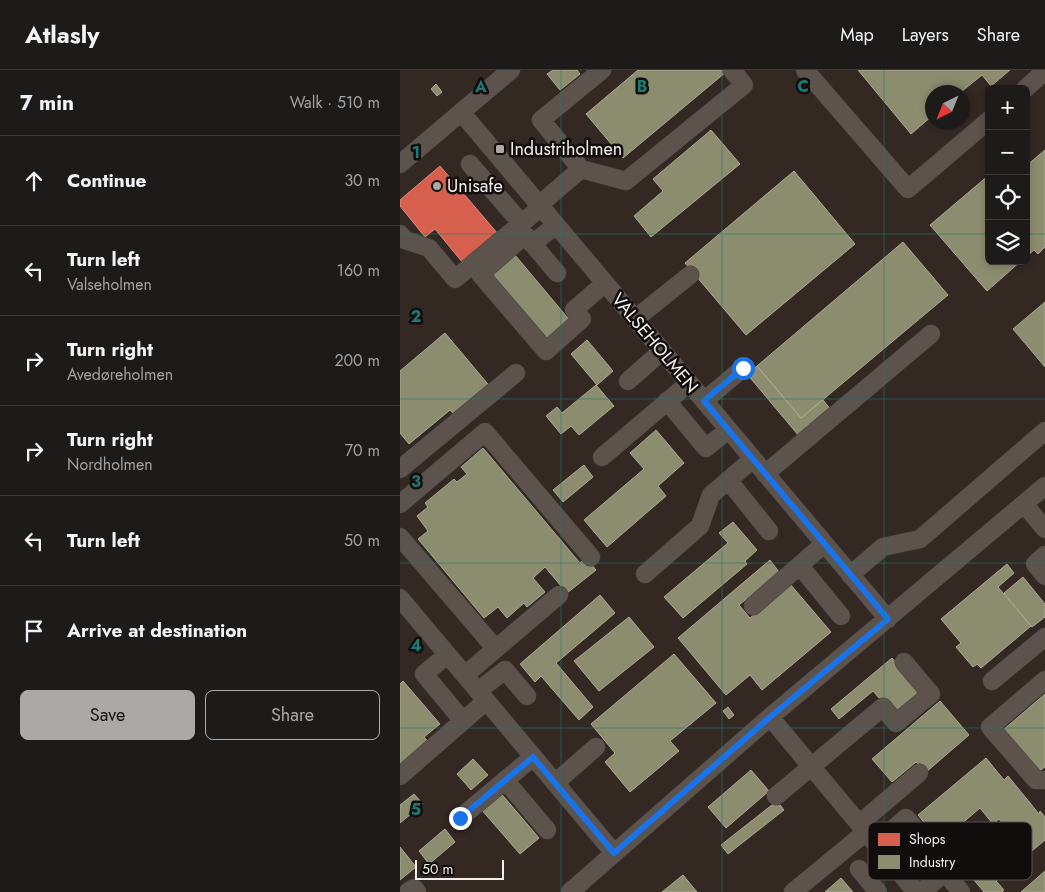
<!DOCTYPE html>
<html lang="en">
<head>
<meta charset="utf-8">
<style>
  body { margin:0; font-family:Jost,sans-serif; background:#252423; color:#f1f3f6 }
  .controls { position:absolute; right:15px; top:15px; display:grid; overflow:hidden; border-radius:8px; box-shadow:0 2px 8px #0003 }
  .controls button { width:45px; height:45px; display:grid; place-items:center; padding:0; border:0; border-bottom:1px solid #3b3939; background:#1d1b1a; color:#f1f3f6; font:25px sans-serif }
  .compass { position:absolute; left:525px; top:15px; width:45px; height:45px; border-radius:50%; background:#1d1b1a; box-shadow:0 2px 8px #0003; rotate:223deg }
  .scale { position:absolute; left:15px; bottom:12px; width:89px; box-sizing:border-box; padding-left:5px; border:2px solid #f3efec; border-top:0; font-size:14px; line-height:18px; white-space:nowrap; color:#f3efec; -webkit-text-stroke:4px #100d0c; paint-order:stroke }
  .stop { position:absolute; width:15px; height:15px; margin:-11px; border:4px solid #1a73e8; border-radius:50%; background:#fff }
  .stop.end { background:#1a73e8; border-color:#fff; box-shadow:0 1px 5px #0008 }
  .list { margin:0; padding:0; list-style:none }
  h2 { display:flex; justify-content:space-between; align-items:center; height:65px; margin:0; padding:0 20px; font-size:21px }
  h2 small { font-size:16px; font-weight:400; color:#a0a1a2 }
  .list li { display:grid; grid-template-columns:32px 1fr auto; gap:15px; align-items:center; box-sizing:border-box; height:90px; padding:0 20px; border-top:1px solid #3b3939 }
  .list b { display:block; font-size:19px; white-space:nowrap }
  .list p { margin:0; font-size:16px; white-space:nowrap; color:#a0a1a2 }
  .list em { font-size:16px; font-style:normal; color:#a0a1a2 }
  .actions { display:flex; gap:10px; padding:15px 20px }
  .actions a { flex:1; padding:11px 0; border:1px solid #aca8a5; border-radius:8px; text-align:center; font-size:18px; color:#aca8a5 }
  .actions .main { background:#aca8a5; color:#111 }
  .icon { flex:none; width:28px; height:28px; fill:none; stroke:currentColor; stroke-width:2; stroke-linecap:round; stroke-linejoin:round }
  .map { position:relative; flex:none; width:645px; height:822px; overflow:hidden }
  header { display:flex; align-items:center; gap:30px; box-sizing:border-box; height:70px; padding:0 25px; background:#1d1b1a; border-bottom:1px solid #3b3939 }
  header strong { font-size:24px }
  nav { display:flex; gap:28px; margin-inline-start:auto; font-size:18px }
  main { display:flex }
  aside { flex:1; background:#1d1b1a }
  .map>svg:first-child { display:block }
  .built { fill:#332822; fill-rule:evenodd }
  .shops { fill:#d6604d; stroke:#df8b7d }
  .industry { fill:#8c8c6e; stroke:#abaa94 }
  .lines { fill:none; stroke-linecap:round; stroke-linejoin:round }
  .minor-casing { stroke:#43403f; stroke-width:19 }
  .minor { stroke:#5d534d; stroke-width:18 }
  .route { stroke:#1a73e8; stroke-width:6 }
  .grid { fill:none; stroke:#1a7c74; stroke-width:1; stroke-opacity:0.55 }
  .poi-dot { fill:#aca8a5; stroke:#100d0c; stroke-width:2 }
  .labels { text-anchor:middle; stroke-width:5; stroke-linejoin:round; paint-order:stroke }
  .poi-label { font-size:18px; fill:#f3efec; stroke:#100d0c; text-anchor:start }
  .street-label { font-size:18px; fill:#f3efec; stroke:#100d0c }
  .key { fill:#100d0c; stroke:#54514f; stroke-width:1 }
  .key-label { font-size:14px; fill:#f3efec }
  .grid-label { font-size:16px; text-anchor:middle; font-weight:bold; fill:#1a7c74; stroke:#100d0c; stroke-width:5; stroke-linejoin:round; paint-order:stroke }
</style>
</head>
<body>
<header>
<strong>Atlasly</strong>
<nav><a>Map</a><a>Layers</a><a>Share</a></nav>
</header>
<main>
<aside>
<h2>7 min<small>Walk · 510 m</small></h2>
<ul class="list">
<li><svg class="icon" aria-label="ahead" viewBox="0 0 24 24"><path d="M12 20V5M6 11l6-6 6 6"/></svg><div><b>Continue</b></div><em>30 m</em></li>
<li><svg class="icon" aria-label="left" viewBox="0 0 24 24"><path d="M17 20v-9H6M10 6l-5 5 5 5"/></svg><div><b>Turn left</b><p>Valseholmen</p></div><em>160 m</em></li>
<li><svg class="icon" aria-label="right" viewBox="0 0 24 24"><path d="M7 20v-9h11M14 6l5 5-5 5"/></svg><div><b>Turn right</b><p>Avedøreholmen</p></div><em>200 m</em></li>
<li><svg class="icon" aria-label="right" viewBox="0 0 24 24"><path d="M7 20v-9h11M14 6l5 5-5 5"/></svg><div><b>Turn right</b><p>Nordholmen</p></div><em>70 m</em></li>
<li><svg class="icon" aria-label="left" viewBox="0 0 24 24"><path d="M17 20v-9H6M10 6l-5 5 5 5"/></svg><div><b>Turn left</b></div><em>50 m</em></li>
<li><svg class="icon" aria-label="arrive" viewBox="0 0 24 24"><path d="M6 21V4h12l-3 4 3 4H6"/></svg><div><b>Arrive at destination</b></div></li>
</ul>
<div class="actions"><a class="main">Save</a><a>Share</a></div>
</aside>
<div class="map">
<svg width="645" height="822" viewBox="0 0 645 822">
  <rect width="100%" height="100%" fill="#272422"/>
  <path class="built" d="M0,0H645V822H0ZM589,19H626V191H589ZM532,22H562V52H532Z"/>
  <path class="shops" d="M40,96L98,164L63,193L35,159L25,167L0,136V130Z"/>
  <path class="industry" d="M153,0H177L180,4L160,20L147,4Z
    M238,0H324L326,2L223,88L186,44Z
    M458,0H610L591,16L582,5L561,22H532V46L511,64Z
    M36,14L42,22L37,26L31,19Z
    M311,60L340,94L251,167L234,146L263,121L253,109Z
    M645,80V177L638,184L634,180L626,187V96Z
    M394,101L455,174L346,265L285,193Z
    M589,105V191H621L587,221L530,155Z
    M503,172L548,225L401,348L357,296Z
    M115,185L172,253L148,274L90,206Z
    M645,232V297L613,259Z
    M45,263L92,319L57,348L50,340L9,374L0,363V301Z
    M187,270L213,301L197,315L171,284Z
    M357,296L401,348L423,330L431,340L399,366L347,304Z
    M196,315L214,336L179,365L171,356L161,364L146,346L157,337L162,343Z
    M256,360L284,393L258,416L266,426L207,477L184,450L244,399L230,383Z
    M83,378L180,493L186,488L196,500L167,523L145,497L133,508L145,522L127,537L124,533L107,548L98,537L84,548L18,469L28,461L17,446L28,437L25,433L54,409L57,412L67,404L61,397Z
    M184,395L193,407L163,432L153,420Z
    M333,452L357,480L345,491L347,494L283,548L264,527L328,473L319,463Z
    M370,490L379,502L339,535L350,548L390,514L431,562L362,620L350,605L326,625L278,568Z
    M607,494L614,503L598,517L631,556L581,598L577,594L573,597L556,577L561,573L541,549Z
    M623,507L645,534V547L632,557L604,523Z
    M200,525L215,543L156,593L193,637L179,650L141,606L135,612L120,594Z
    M229,547L254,577L199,621L174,591Z
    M274,584L316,633L270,671L279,681L230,722L205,692L215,683L191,654Z
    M492,588L524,626L497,649L473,621L439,649L431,639Z
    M3,611L40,654L24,667L30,674L0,699V614Z
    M645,624V697L639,701L603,660Z
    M540,631L569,665L525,703L516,692L492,712L472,689Z
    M328,637L334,645L329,649L323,641Z
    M586,688L604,710L608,706L639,744L640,741L645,747V770L596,811L604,820L602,822H584L559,792L571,781L580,792L612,765L599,749L593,754L580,738L540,772L518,745Z
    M73,689L88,705L71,720L57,704Z
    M351,700L369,721L326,758L308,737Z
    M99,721L139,768L120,784L80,738Z
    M14,724L23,734L0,753V735Z
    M377,731L384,740L328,784L321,775Z
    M45,759L55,772L29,794L19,781Z
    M0,777L16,797L0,810Z
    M645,801V822H621Z
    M283,805L297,822H262Z
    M441,808L453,822H425Z"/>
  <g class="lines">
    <g class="minor-casing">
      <path id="minor" d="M202,0L141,50L181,99L226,111L344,15L332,0
        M405,0L508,119L589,50
        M625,19L645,1
        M61,42L488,549
        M0,94L111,0
        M70,94L122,154
        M139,135L181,99
        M0,164L5,170L29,178L55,209L141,137
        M132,174L156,155
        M157,203L125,165L80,204L146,281L182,249L174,240L205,213
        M235,249L290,205
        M228,311L262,281
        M267,331L306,378L328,360
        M304,331L343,298
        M202,387L289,313
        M0,399L116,303
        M365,404L531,264
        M328,410L369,461
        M0,434L85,362L191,487
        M624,434L645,459
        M0,467L96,579
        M645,485L635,494L645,506
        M400,496L441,546
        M245,504L300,456L311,425L353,389
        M450,505L483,477L520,469L645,361
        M0,528L214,783
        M353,536L424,474
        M47,585L24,604L63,651
        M65,605L159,525
        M645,610L590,657L636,710H645
        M592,611L645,567
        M78,621L105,600L127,626
        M370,647L516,822
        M0,706L86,631
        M105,710L147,760
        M155,713L196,677
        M376,726L483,637L496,653L531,624L504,592
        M60,748L133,687
        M459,754L519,703
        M476,774L506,748L535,782L505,808
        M459,799L478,822
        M8,822L14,818L17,822
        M170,822L370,647L645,416
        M393,822L466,762
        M522,822L545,802L561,822"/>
    </g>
    <use href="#minor" class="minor"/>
  </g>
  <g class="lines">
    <path class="route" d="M60,748L133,687L214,783L370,647L488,549L304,331L343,298"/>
  </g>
  <path class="grid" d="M161,0V822M322,0V822M484,0V822M0,164H589M626,164H645M0,329H645M0,493H645M0,658H645"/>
  <g class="poi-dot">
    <rect x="95" y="74" width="10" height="10" rx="2.5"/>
    <circle cx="37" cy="116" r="5"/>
  </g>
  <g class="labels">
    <g class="poi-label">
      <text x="110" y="85">Industriholmen</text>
      <text x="47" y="122">Unisafe</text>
    </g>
    <g class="street-label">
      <text transform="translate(255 273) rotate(50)" y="6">VALSEHOLMEN</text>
    </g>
  </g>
  <rect x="468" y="752" width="164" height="58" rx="8" class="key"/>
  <rect x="478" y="763" width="22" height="13" fill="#d6604d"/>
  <rect x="478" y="785" width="22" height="14" fill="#8c8c6e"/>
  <g class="key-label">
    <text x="509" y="774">Shops</text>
    <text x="509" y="797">Industry</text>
  </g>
  <g class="grid-label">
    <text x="81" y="22">A</text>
    <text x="242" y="22">B</text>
    <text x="403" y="22">C</text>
    <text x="16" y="88">1</text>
    <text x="16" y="252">2</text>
    <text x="16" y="417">3</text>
    <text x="16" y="581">4</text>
    <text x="16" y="745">5</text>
  </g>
</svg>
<div class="controls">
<button>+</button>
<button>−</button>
<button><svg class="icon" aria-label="locate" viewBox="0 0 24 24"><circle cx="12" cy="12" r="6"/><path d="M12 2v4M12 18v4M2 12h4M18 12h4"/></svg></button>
<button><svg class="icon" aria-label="layers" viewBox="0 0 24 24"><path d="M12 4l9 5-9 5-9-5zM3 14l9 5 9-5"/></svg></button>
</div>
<svg class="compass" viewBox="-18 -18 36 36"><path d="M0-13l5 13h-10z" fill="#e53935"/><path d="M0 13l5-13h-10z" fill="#a0a1a2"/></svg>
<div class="scale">50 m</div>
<div class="stop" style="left:343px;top:298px"></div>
<div class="stop end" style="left:60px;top:748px"></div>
</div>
</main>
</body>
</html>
